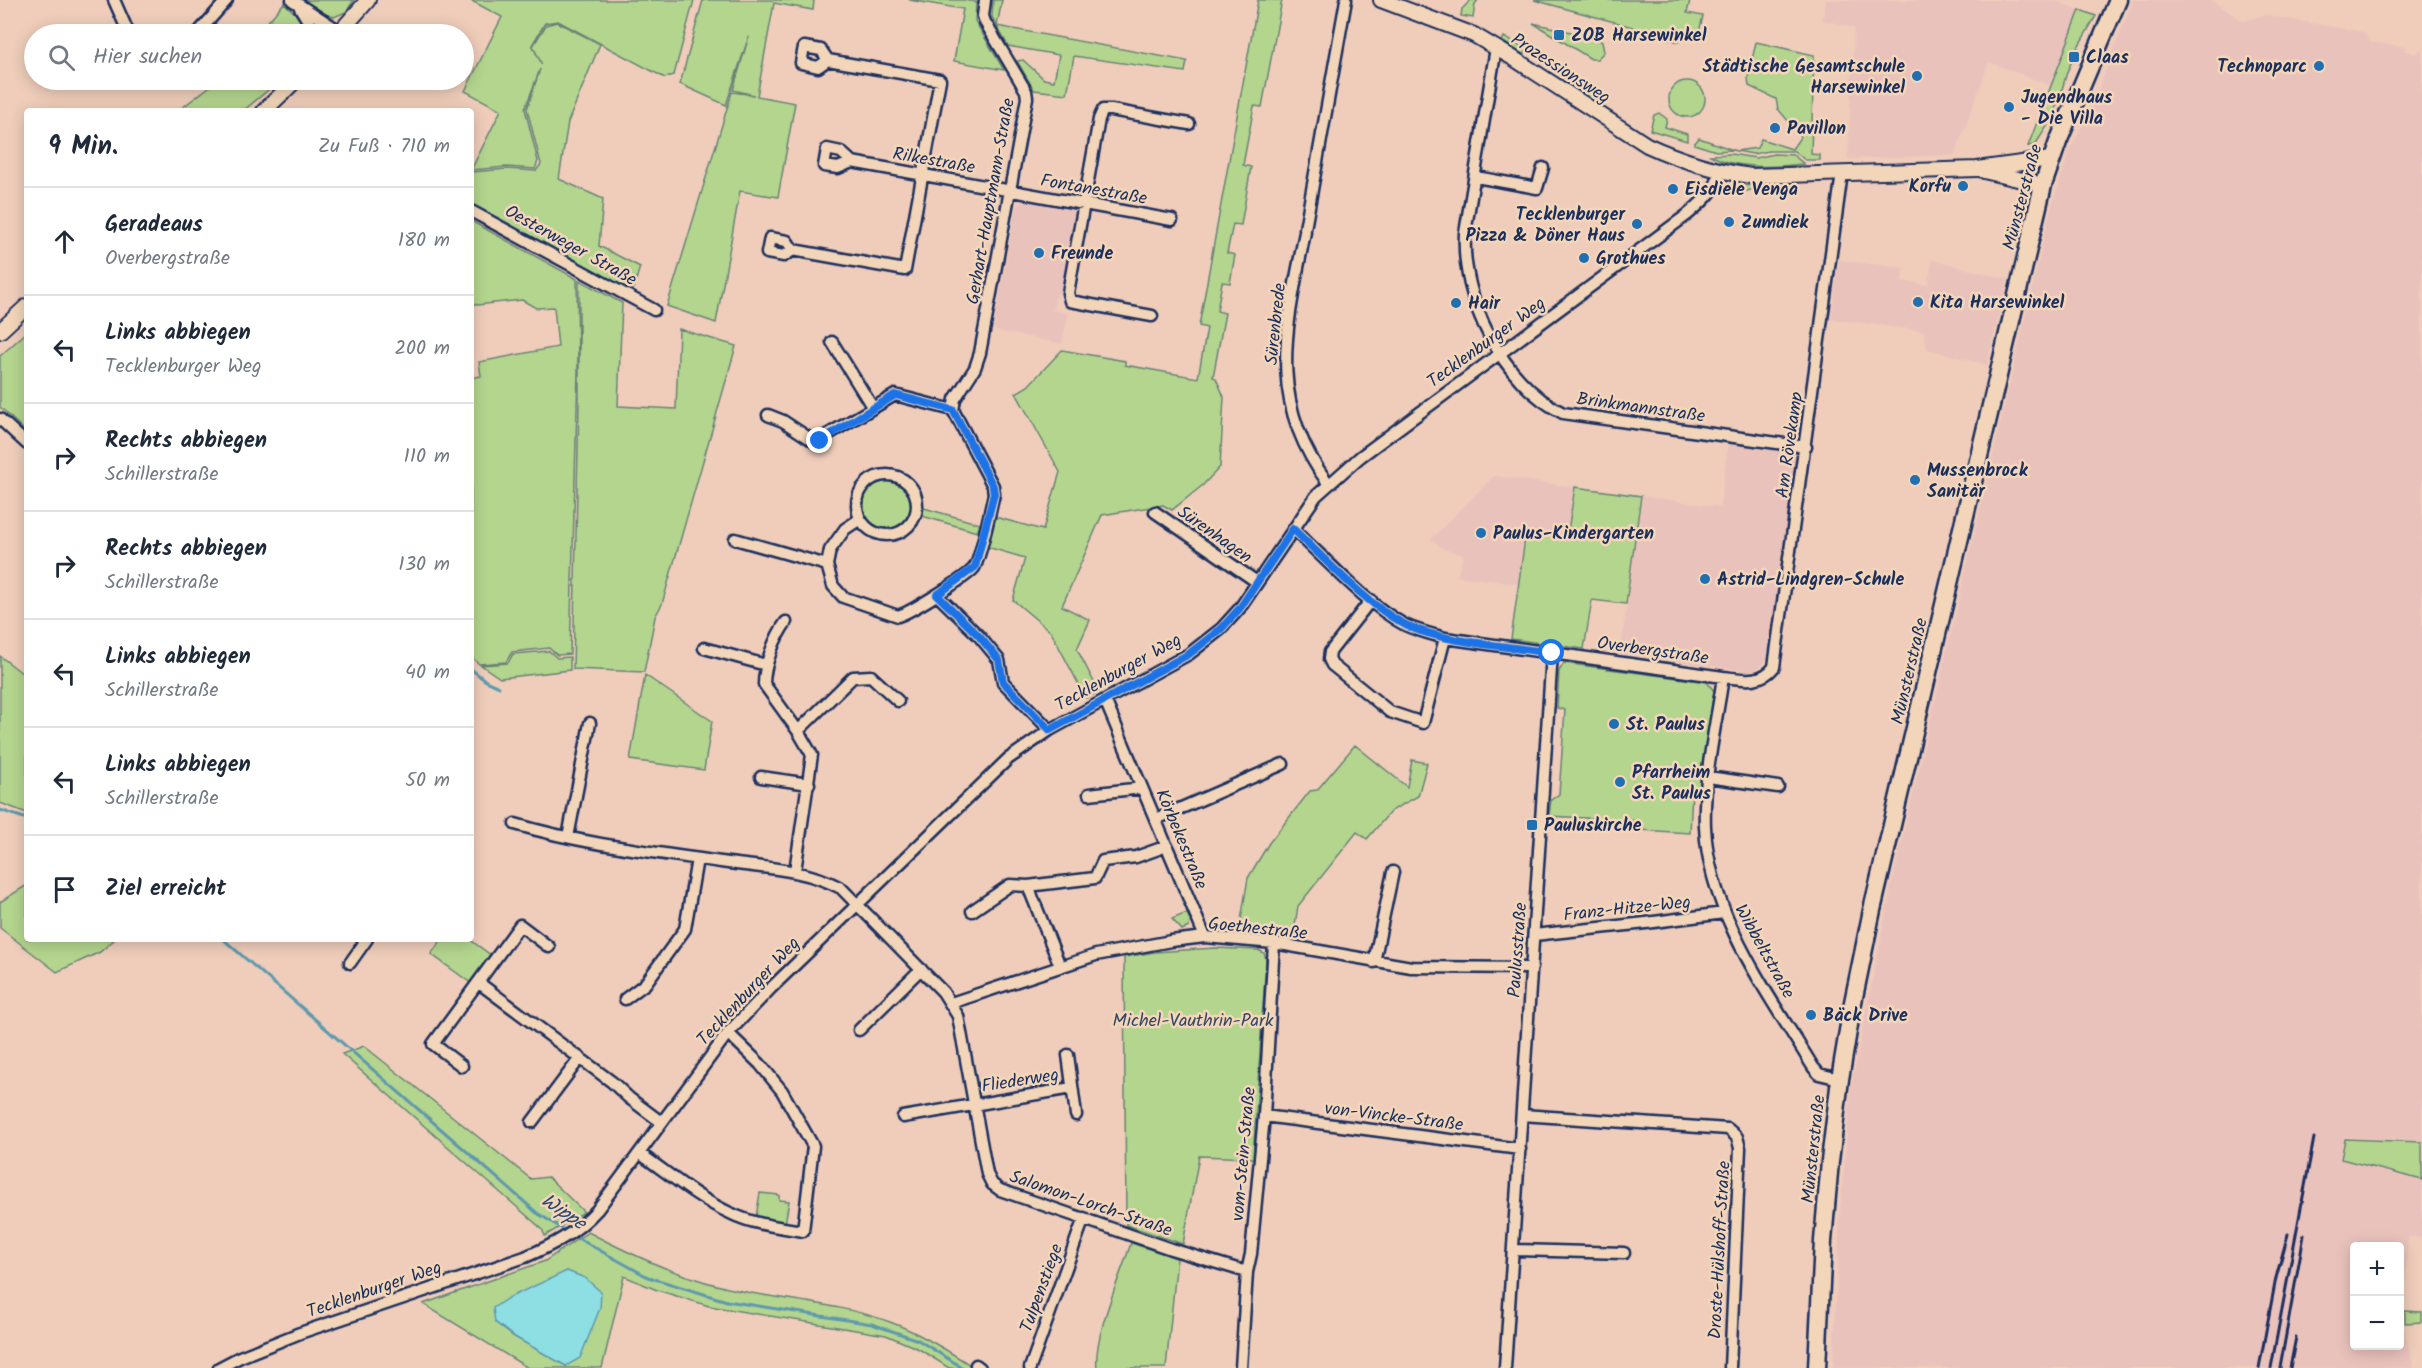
<!DOCTYPE html>
<html lang="de">
<head>
<meta charset="utf-8">
<style>
  body { margin:0; font-family:Kalam,sans-serif; background:#f2f2f3; color:#1f2937 }
  .controls { position:absolute; right:18px; bottom:18px; display:grid; overflow:hidden; border-radius:6px; box-shadow:0 3px 15px #0003 }
  .controls button { width:54px; height:54px; display:grid; place-items:center; padding:0; border:0; border-bottom:2px solid #e0e1e3; background:#fff; color:#1f2937; font:30px sans-serif }
  .stop { position:absolute; width:18px; height:18px; margin:-14px; border:4px solid #1a73e8; border-radius:50%; background:#fff }
  .stop.end { background:#1a73e8; border-color:#fff; box-shadow:0 2px 6px #0008 }
  .list { margin:0; padding:0; list-style:none }
  h2 { display:flex; justify-content:space-between; align-items:center; height:78px; margin:0; padding:0 24px; font-size:26px }
  h2 small { font-size:20px; font-weight:400; color:#747a83 }
  .list li { display:grid; grid-template-columns:39px 1fr auto; gap:18px; align-items:center; box-sizing:border-box; height:108px; padding:0 24px; border-top:2px solid #e0e1e3 }
  .list b { display:block; font-size:22px; white-space:nowrap }
  .list p { margin:0; font-size:20px; white-space:nowrap; color:#747a83 }
  .list em { font-size:20px; font-style:normal; color:#747a83 }
  .icon { flex:none; width:33px; height:33px; fill:none; stroke:currentColor; stroke-width:2; stroke-linecap:round; stroke-linejoin:round }
  .map { position:relative; flex:none; width:2422px; height:1368px; overflow:hidden }
  .search { position:absolute; background:#fff; box-shadow:0 3px 15px #0003; left:24px; top:24px; width:450px; height:66px; display:flex; align-items:center; gap:15px; box-sizing:border-box; padding:0 21px; border-radius:33px; color:#747a83; font-size:22px }
  .panel { position:absolute; background:#fff; box-shadow:0 3px 15px #0003; left:24px; top:108px; width:450px; height:834px; border-radius:6px }
  .map>svg:first-child { display:block }
  .built { fill:#eac2bc; fill-rule:evenodd }
  .green { fill:#b4d58e; stroke:#688276; stroke-width:1.5; fill-rule:evenodd }
  .water { fill:#8ddfe4; stroke:#5f99ae; stroke-width:1.5 }
  .lines { fill:none; stroke-linecap:round; stroke-linejoin:round }
  .stream { stroke:#5f99ae; stroke-width:3 }
  .street-casing { stroke:#1b2f5e; stroke-width:15 }
  .secondary-casing { stroke:#1b2f5e; stroke-width:18 }
  .primary-casing { stroke:#1b2f5e; stroke-width:21 }
  .street { stroke:#f3d6b9; stroke-width:10 }
  .secondary { stroke:#f3d6b9; stroke-width:14 }
  .primary { stroke:#f3d6b9; stroke-width:16 }
  .rail { stroke:#1b2f5e; stroke-width:3 }
  .route { stroke:#1a73e8; stroke-width:8 }
  .poi-dot { fill:#1f6fb2; stroke:#f3d6b9; stroke-width:2 }
  .labels { text-anchor:middle; stroke-width:5; stroke-linejoin:round; paint-order:stroke }
  .poi-label { font-size:18px; font-weight:bold; fill:#1b2f5e; stroke:#f3d6b9; text-anchor:start }
  .street-label { font-size:18px; fill:#1b2f5e; stroke:#f3d6b9 }
  .park-label { font-size:18px; fill:#324865; stroke:#f3d6b9 }
  .water-label { font-size:20px; font-style:italic; fill:#2c4972; stroke:#f3d6b9 }
</style>
</head>
<body>
<div class="map">
<svg width="2422" height="1368" viewBox="0 0 2422 1368">
  <rect width="100%" height="100%" fill="#efcdba"/>
  <filter id="ink" filterUnits="userSpaceOnUse"><feTurbulence type="fractalNoise" baseFrequency=".0167" numOctaves="2"/><feDisplacementMap in="SourceGraphic" scale="12" xChannelSelector="R" yChannelSelector="G"/><feConvolveMatrix kernelMatrix="1 2 1 2 8 2 1 2 1" color-interpolation-filters="sRGB"/></filter>
  <g filter="url(#ink)">
    <path class="built" d="M1826,0H2053L2080,10L2051,86L1989,62L1955,155L1848,159L1854,28L1822,20Z
      M2133,0H2211L2243,21L2265,15L2363,32L2370,42L2406,47L2404,50L2415,54L2422,48V725L2420,735L2422,736V1141L2344,1137L2340,1159L2422,1181V1238L2408,1237L2403,1325L2414,1368H1833L1840,1211L1851,1086L1893,878L2050,212L2069,152L2092,106ZM2354,1246H2400V1346H2354Z
      M1025,200L1071,208L1076,216L1063,291L1056,296L1053,310L1068,313L1062,344L993,330L1016,206Z
      M1839,260L1904,268L1902,281L1928,285L1932,260L2008,279L1987,365L1927,349L1924,331L1831,319Z
      M1728,443L1792,452L1797,457L1769,651L1766,661L1758,669L1748,671L1620,654L1642,496L1720,507Z
      M1494,476L1574,487L1566,536L1525,530L1518,584L1457,576L1464,555L1443,549L1431,539Z"/>
    <path class="green" d="M303,0H354L346,12L334,17L322,13Z
      M470,0H694L674,75L665,78L558,21L545,23L532,45L542,65L533,46L546,25L557,22L600,44L568,122L559,179L603,199L599,246L640,267L632,293L471,206V172L507,169L536,171L541,164L527,109L540,69L525,109L538,161L535,169L506,167L471,170L501,110L465,91L502,17Z
      M703,0H814L813,10L774,3L757,96L795,103L778,197L740,191L716,323L667,306L732,92L754,95L733,90L749,36L726,105L680,84Z
      M909,0H963L976,2L975,21L1004,70L954,61L963,9Z
      M993,0H1002L997,26L1187,61L1185,72L1074,56L1067,94L1034,90L1017,61L1023,60L1044,79L1054,81L1059,55L1008,46L992,17Z
      M1258,0H1282L1262,107L1254,106L1243,165L1251,167L1241,225L1233,224L1227,253L1235,255L1230,283L1222,282L1217,311L1225,313L1213,377L1216,378L1224,397L1220,467L1203,485L1172,510L1163,505L1102,515L1062,606L1090,620L1077,649L1099,692L1086,698L1051,632L1013,600L1025,558L987,547L995,517L1043,530L1060,472L1016,393L1028,386L1062,350L1125,361V365L1198,378L1207,328L1199,326Z
      M1471,0H1478L1475,4L1473,18L1461,16L1462,9Z
      M1534,0H1690L1687,13L1703,16L1697,40L1686,38L1678,42L1629,26Z
      M284,3L301,19L311,34H257Z
      M2080,10L2096,16L2079,45L2067,72L2059,100L2048,125L2035,145L2028,146Z
      M1533,23L1596,38L1602,42L1604,52L1597,59H1591Z
      M1504,37L1527,50L1524,55L1502,41Z
      M1756,42L1814,55L1811,154L1820,155V160H1805L1794,151H1769L1753,154L1731,150L1716,151L1694,144L1699,138L1736,151L1757,148L1761,139L1792,149L1801,136L1778,109L1776,99L1749,86L1748,78Z
      M1569,76L1596,93L1598,105L1608,111L1607,113C1592,104 1580,91 1566,81Z
      M218,80H280L243,111H178Z
      M1669 99a18 18 0 1 1 36 0a18 18 0 1 1-36 0Z
      M1659,113L1667,119L1665,127L1687,134V141L1650,130L1654,115Z
      M1730,154L1756,158L1774,154L1793,155L1804,164C1775,167 1737,170 1710,155Z
      M1758,185V188L1736,194L1727,190L1733,186Z
      M471,221L577,279L578,371L570,654L557,655L549,648L512,652L506,662L479,664L471,657V378L481,376L479,362L558,347L554,307L536,308L522,300L477,305L471,303Z
      M579,280L622,303L618,406L676,409L679,329L736,346L662,604L655,617L644,672L573,669L579,402Z
      M27,332V433L0,407V356Z
      M863 504a24 24 0 1 1 48 0a24 24 0 1 1-48 0Z
      M1575,487L1641,496L1626,604L1592,600L1584,649L1511,639L1526,531L1567,537Z
      M924,508L980,524L977,532L922,516Z
      M549,651L557,658L570,657V670L500,678L481,665L508,663L513,654Z
      M0,656L27,677V813L0,803Z
      M1564,663L1707,682L1714,691L1700,791H1692L1690,833L1640,830V821L1549,816L1551,800L1559,794L1565,710L1557,708L1559,671Z
      M645,675L712,721L704,770L630,760Z
      M1355,745L1407,787L1412,760L1427,763L1418,796L1391,811L1367,839L1357,832L1298,906L1293,938L1239,932L1248,878L1269,843L1310,791L1317,790Z
      M27,885V939H115L100,952L57,972L0,928V902Z
      M1187,913L1190,921L1189,927L1182,930L1172,919Z
      M442,939H469L492,956L472,984L431,954Z
      M1215,948L1258,950L1264,953L1266,959L1253,1158L1199,1156L1183,1244L1126,1225L1124,957L1155,952Z
      M364,1046L531,1179L548,1177L584,1212L545,1236L542,1229L342,1054Z
      M2345,1139L2422,1142V1180L2341,1159Z
      M760,1193L779,1195V1200L789,1201L785,1224L756,1217Z
      M588,1232C640,1259 689,1281 746,1292C794,1301 844,1305 890,1322C920,1333 948,1351 975,1368H949L919,1349L886,1335L709,1306L657,1290L624,1276L602,1368H528L423,1304L545,1261ZM567,1271L566,1366L513,1336L495,1322L538,1286Z
      M1131,1243L1177,1258L1166,1368H1097C1093,1336 1121,1275 1131,1243Z
      M2405,1311L2422,1312V1322L2405,1323Z"/>
    <path class="water" d="M567,1271L585,1278L601,1292L600,1308L580,1358L566,1366L513,1336L495,1322L493,1308L508,1298Z"/>
    <g class="lines">
      <path class="stream" d="M471,669L486,681L499,687
        M0,810L27,819
        M223,939L488,1170L537,1213L566,1231
        M572,1235L648,1277L727,1301L872,1324L918,1340L963,1368"/>
      <g class="street-casing">
        <path id="street" d="M114,0L129,34
          M292,0L341,32
          M300,8L316,34
          M197,34L227,0
          M1496,48L1465,233C1461,299 1502,383 1563,413L1806,447
          M852,162L841,152L827,149L824,166L838,168L852,162L1172,220
          M1476,177L1537,188L1543,168
          M471,211L654,310
          M1305,229L1346,0
          M1305,232C1287,326 1265,399 1328,483
          M793,250L787,241L770,238L767,253L784,256L793,250L905,270L940,80L828,60L818,67L801,63L804,47L821,50L828,60
          M1152,316L1070,301L1068,293L1099,119L1103,110H1111L1189,124
          M832,342L873,408
          M768,415L783,421L815,442L895,395L953,410
          M0,419L27,444
          M857 505a30 30 0 1 1 60 0a30 30 0 1 1-60 0Z
          M1155,512L1257,582
          M860,519L845,529L830,550L827,565L833,586L843,597L898,616C911,612 967,577 974,568C980,561 991,507 994,494L993,486L953,410L955,399L975,368L980,353L1027,98L1026,91L985,22L983,16L985,0
          M1293,529C1326,559 1366,604 1405,625C1418,631 1431,634 1445,638L1723,677C1742,679 1761,684 1774,667L1842,173
          M735,539L827,565
          M937,595L979,636L999,660L1003,682L1050,730
          M1371,600L1330,652L1329,659L1332,665L1390,712L1423,723L1445,638
          M786,622C775,637 764,665 764,684L798,731L812,755L795,871
          M704,648L766,665
          M1723,677C1716,726 1703,778 1705,827C1709,915 1769,994 1813,1067L1819,1074L1840,1079
          M1105,700L1205,937
          M798,731L853,677L871,676L898,701
          M761,777L809,784
          M1708,777L1778,787
          M1089,794L1142,788
          M1156,819L1283,764
          M515,824C582,844 652,852 721,862C762,868 804,868 841,888L943,992L958,1016L987,1174L992,1184L1000,1190L1171,1249L1247,1272
          M568,837L590,723
          M1028,886L1060,966
          M972,911L1010,885L1028,886L1095,878L1103,861L1136,857L1167,846
          M1534,935L1646,923L1724,913
          M1374,962L1393,872
          M350,963L367,939
          M479,983L612,1082L629,1098L661,1122
          M625,999L645,984L685,929L697,859
          M951,1003L1096,955L1171,941L1205,937L1274,943L1411,967L1532,968
          M859,1030L921,969
          M1068,1055L1076,1115
          M462,1066L433,1044L520,925L549,947
          M1522,1115L1728,1129L1737,1137L1740,1148L1730,1368
          M1264,1116L1520,1149
          M903,1117L1072,1088
          M532,1122L580,1058
          M639,1153C668,1173 697,1198 730,1213C752,1224 778,1227 803,1231L813,1146L782,1091L760,1064L728,1033
          M1513,1250L1624,1253
          M976,1365L980,1368
          M219,1368L240,1357L300,1333L525,1257C553,1245 576,1233 597,1210L728,1033L771,988L1008,759L1050,730L1189,654L1221,629L1240,608L1316,496L1360,457L1687,215C1702,202 1716,192 1720,171
          M1030,1368L1084,1218
          M1241,1368L1247,1272L1251,1254L1264,1116L1274,943
          M1505,1368L1552,653"/>
      </g>
      <g class="secondary-casing">
        <path id="secondary" d="M1381,0L1474,35L1513,58L1647,145C1680,160 1715,171 1751,176L1977,169L2051,159
          M338,34L368,0
          M264,111L296,80
          M1984,171L2043,185
          M0,331L27,306"/>
      </g>
      <g class="primary-casing">
        <path id="primary" d="M1817,1368L1823,1241L1830,1161L1840,1079L1852,1007L1872,910L2043,185L2058,142L2118,0"/>
      </g>
      <use href="#street" class="street"/>
      <use href="#secondary" class="secondary"/>
      <use href="#primary" class="primary"/>
      <path class="rail" d="M2259,1368L2276,1278L2288,1234
        M2271,1368L2314,1138
        M2280,1368L2304,1235
        M2290,1368L2296,1337"/>
    </g>
  </g>
  <g class="lines" filter="url(#ink)">
    <path class="route" d="M820,441L895,395L953,410L993,486L994,494L975,567L937,595L979,636L999,660L1003,682L1050,730L1189,654L1221,629L1240,608L1293,529C1324,558 1371,609 1408,626C1446,643 1510,646 1552,653"/>
  </g>
  <g class="poi-dot">
    <rect x="1553" y="29" width="12" height="12" rx="3"/>
    <rect x="2068" y="51" width="12" height="12" rx="3"/>
    <circle cx="2319" cy="66" r="6"/>
    <circle cx="1917" cy="76" r="6"/>
    <circle cx="2009" cy="107" r="6"/>
    <circle cx="1775" cy="128" r="6"/>
    <circle cx="1963" cy="186" r="6"/>
    <circle cx="1673" cy="189" r="6"/>
    <circle cx="1729" cy="222" r="6"/>
    <circle cx="1637" cy="224" r="6"/>
    <circle cx="1039" cy="253" r="6"/>
    <circle cx="1584" cy="258" r="6"/>
    <circle cx="1918" cy="302" r="6"/>
    <circle cx="1456" cy="303" r="6"/>
    <circle cx="1915" cy="480" r="6"/>
    <circle cx="1481" cy="533" r="6"/>
    <circle cx="1705" cy="579" r="6"/>
    <circle cx="1614" cy="724" r="6"/>
    <circle cx="1620" cy="782" r="6"/>
    <rect x="1526" y="819" width="12" height="12" rx="3"/>
    <circle cx="1811" cy="1015" r="6"/>
  </g>
  <g class="labels">
    <g class="poi-label">
      <text x="1571" y="41">ZOB Harsewinkel</text>
      <text x="2086" y="63">Claas</text>
      <text x="1905" y="72" text-anchor="end">Städtische Gesamtschule<tspan x="1905" dy="21">Harsewinkel</tspan></text>
      <text x="2307" y="72" text-anchor="end">Technoparc</text>
      <text x="2021" y="103">Jugendhaus<tspan x="2021" dy="21">- Die Villa</tspan></text>
      <text x="1787" y="134">Pavillon</text>
      <text x="1951" y="192" text-anchor="end">Korfu</text>
      <text x="1685" y="195">Eisdiele Venga</text>
      <text x="1625" y="220" text-anchor="end">Tecklenburger<tspan x="1625" dy="21">Pizza &amp; Döner Haus</tspan></text>
      <text x="1741" y="228">Zumdiek</text>
      <text x="1051" y="259">Freunde</text>
      <text x="1596" y="264">Grothues</text>
      <text x="1930" y="308">Kita Harsewinkel</text>
      <text x="1468" y="309">Hair</text>
      <text x="1927" y="476">Mussenbrock<tspan x="1927" dy="21">Sanitär</tspan></text>
      <text x="1493" y="539">Paulus-Kindergarten</text>
      <text x="1717" y="585">Astrid-Lindgren-Schule</text>
      <text x="1626" y="730">St. Paulus</text>
      <text x="1632" y="778">Pfarrheim<tspan x="1632" dy="21">St. Paulus</tspan></text>
      <text x="1544" y="831">Pauluskirche</text>
      <text x="1823" y="1021">Bäck Drive</text>
    </g>
    <g class="street-label">
      <text transform="translate(1561 68) rotate(33)" y="6">Prozessionsweg</text>
      <text transform="translate(934 160) rotate(10)" y="6">Rilkestraße</text>
      <text transform="translate(1094 189) rotate(10)" y="6">Fontanestraße</text>
      <text transform="translate(2022 197) rotate(-75)" y="6">Münsterstraße</text>
      <text transform="translate(990 201) rotate(-80)" y="6">Gerhart-Hauptmann-Straße</text>
      <text transform="translate(571 245) rotate(29)" y="6">Oesterweger Straße</text>
      <text transform="translate(1275 324) rotate(-84)" y="6">Sürenbrede</text>
      <text transform="translate(1486 342) rotate(-36)" y="6">Tecklenburger Weg</text>
      <text transform="translate(1641 407) rotate(8)" y="6">Brinkmannstraße</text>
      <text transform="translate(1789 445) rotate(-82)" y="6">Am Rövekamp</text>
      <text transform="translate(1215 534) rotate(35)" y="6">Sürenhagen</text>
      <text transform="translate(1653 650) rotate(8)" y="6">Overbergstraße</text>
      <text transform="translate(1909 671) rotate(-77)" y="6">Münsterstraße</text>
      <text transform="translate(1118 672) rotate(-29)" y="6">Tecklenburger Weg</text>
      <text transform="translate(1182 839) rotate(67)" y="6">Körbekestraße</text>
      <text transform="translate(1627 908) rotate(-6)" y="6">Franz-Hitze-Weg</text>
      <text transform="translate(1258 928) rotate(6)" y="6">Goethestraße</text>
      <text transform="translate(1517 950) rotate(-86)" y="6">Paulusstraße</text>
      <text transform="translate(1765 951) rotate(61)" y="6">Wibbeltstraße</text>
      <text transform="translate(748 991) rotate(-47)" y="6">Tecklenburger Weg</text>
      <text transform="translate(1020 1080) rotate(-9)" y="6">Fliederweg</text>
      <text transform="translate(1394 1116) rotate(7)" y="6">von-Vincke-Straße</text>
      <text transform="translate(1813 1149) rotate(-84)" y="6">Münsterstraße</text>
      <text transform="translate(1243 1154) rotate(-85)" y="6">vom-Stein-Straße</text>
      <text transform="translate(1091 1203) rotate(19)" y="6">Salomon-Lorch-Straße</text>
      <text transform="translate(1719 1250) rotate(-87)" y="6">Droste-Hülshoff-Straße</text>
      <text transform="translate(1041 1288) rotate(-70)" y="6">Tulpenstiege</text>
      <text transform="translate(374 1289) rotate(-19)" y="6">Tecklenburger Weg</text>
    </g>
    <g class="park-label">
      <text x="1193" y="1026">Michel-Vauthrin-Park</text>
    </g>
    <g class="water-label">
      <text transform="translate(564 1211) rotate(34)" y="7">Wippe</text>
    </g>
  </g>
</svg>
<div class="controls">
<button>+</button>
<button>−</button>
</div>
<div class="stop" style="left:1552px;top:653px"></div>
<div class="stop end" style="left:820px;top:441px"></div>
<div class="search"><svg class="icon" aria-label="search" viewBox="0 0 24 24"><circle cx="10" cy="10" r="6"/><path d="M15 15l6 6"/></svg>Hier suchen</div>
<section class="panel">
<h2>9 Min.<small>Zu Fuß · 710 m</small></h2>
<ul class="list">
<li><svg class="icon" aria-label="ahead" viewBox="0 0 24 24"><path d="M12 20V5M6 11l6-6 6 6"/></svg><div><b>Geradeaus</b><p>Overbergstraße</p></div><em>180 m</em></li>
<li><svg class="icon" aria-label="left" viewBox="0 0 24 24"><path d="M17 20v-9H6M10 6l-5 5 5 5"/></svg><div><b>Links abbiegen</b><p>Tecklenburger Weg</p></div><em>200 m</em></li>
<li><svg class="icon" aria-label="right" viewBox="0 0 24 24"><path d="M7 20v-9h11M14 6l5 5-5 5"/></svg><div><b>Rechts abbiegen</b><p>Schillerstraße</p></div><em>110 m</em></li>
<li><svg class="icon" aria-label="right" viewBox="0 0 24 24"><path d="M7 20v-9h11M14 6l5 5-5 5"/></svg><div><b>Rechts abbiegen</b><p>Schillerstraße</p></div><em>130 m</em></li>
<li><svg class="icon" aria-label="left" viewBox="0 0 24 24"><path d="M17 20v-9H6M10 6l-5 5 5 5"/></svg><div><b>Links abbiegen</b><p>Schillerstraße</p></div><em>40 m</em></li>
<li><svg class="icon" aria-label="left" viewBox="0 0 24 24"><path d="M17 20v-9H6M10 6l-5 5 5 5"/></svg><div><b>Links abbiegen</b><p>Schillerstraße</p></div><em>50 m</em></li>
<li><svg class="icon" aria-label="arrive" viewBox="0 0 24 24"><path d="M6 21V4h12l-3 4 3 4H6"/></svg><div><b>Ziel erreicht</b></div></li>
</ul>
</section>
</div>
</body>
</html>
